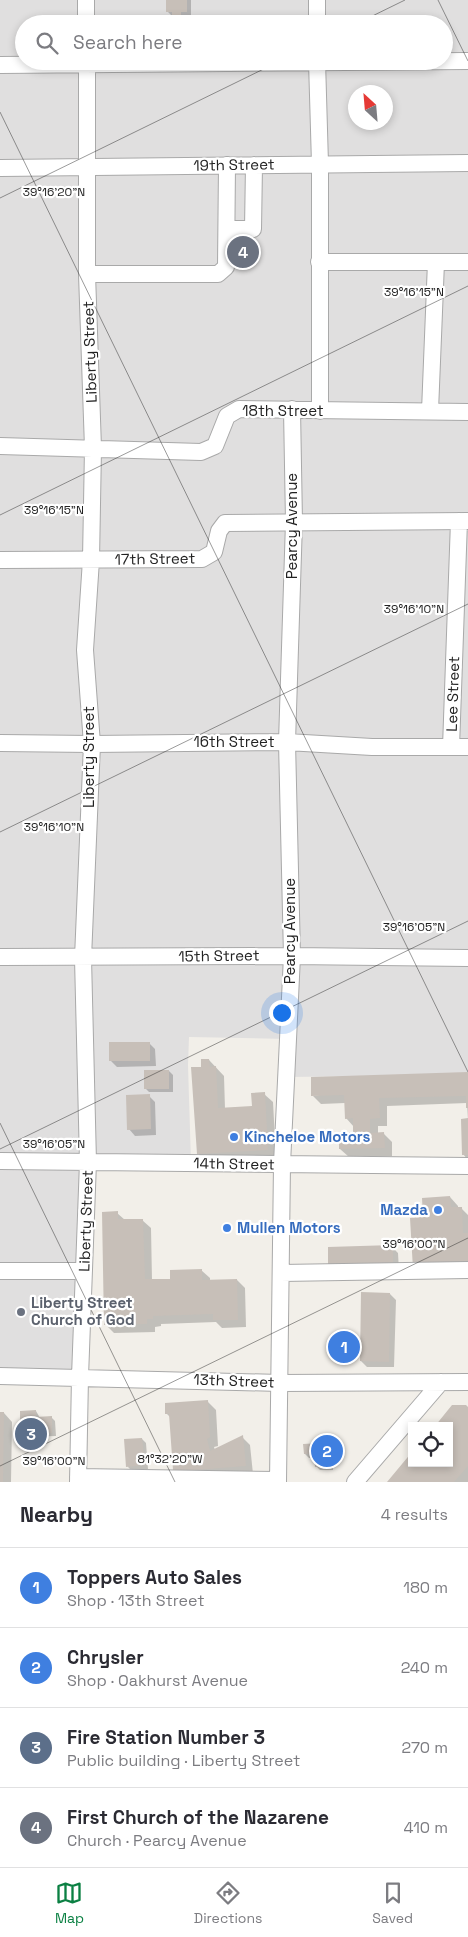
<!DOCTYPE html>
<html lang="en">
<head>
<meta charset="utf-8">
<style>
  body { margin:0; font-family:"Space Grotesk",sans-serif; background:#f7f7f7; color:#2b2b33 }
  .controls { position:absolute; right:15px; bottom:15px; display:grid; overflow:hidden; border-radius:0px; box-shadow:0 2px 8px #0003 }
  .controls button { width:45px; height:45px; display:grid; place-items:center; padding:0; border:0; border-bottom:1px solid #e1e1e2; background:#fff; color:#2b2b33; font:25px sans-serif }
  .compass { position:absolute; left:348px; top:85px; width:45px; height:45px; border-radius:50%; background:#fff; box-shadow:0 2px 8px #0003; rotate:334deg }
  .you { position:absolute; left:281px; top:1012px; width:18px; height:18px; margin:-12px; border:4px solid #fff; border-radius:50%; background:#1a73e8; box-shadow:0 0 0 8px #1a73e833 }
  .badge { display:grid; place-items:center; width:32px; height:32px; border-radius:50%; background:#0b8043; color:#fff; font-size:16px; font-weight:700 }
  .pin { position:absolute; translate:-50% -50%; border:2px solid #fff; box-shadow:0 1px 5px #0006 }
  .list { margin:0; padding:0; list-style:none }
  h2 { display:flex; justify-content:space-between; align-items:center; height:65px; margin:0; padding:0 20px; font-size:21px }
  h2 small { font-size:16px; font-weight:400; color:#7c7c81 }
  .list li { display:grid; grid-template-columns:32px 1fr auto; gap:15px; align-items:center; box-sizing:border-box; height:80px; padding:0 20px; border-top:1px solid #e1e1e2 }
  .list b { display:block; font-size:19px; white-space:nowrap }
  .list p { margin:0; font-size:16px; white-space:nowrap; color:#7c7c81 }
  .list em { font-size:16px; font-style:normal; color:#7c7c81 }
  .icon { flex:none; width:28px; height:28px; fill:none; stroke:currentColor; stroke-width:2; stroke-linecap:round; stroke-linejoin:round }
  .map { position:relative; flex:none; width:468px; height:1482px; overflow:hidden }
  .search { position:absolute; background:#fff; box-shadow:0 2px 8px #0003; left:15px; right:15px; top:15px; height:55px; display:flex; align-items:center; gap:12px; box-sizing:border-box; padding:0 18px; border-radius:28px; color:#7c7c81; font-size:19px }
  .sheet { height:385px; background:#fff }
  nav { display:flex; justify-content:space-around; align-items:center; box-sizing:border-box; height:70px; border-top:1px solid #e1e1e2; background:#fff; font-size:14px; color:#7c7c81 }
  nav a { display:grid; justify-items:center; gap:2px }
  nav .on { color:#0b8043 }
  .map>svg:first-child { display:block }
  .residential { fill:#e0dfdf; fill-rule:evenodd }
  .shadow { fill:#0003 }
  .building { fill:#c7bfb8 }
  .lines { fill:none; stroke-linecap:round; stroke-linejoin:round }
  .minor-casing { stroke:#a9a9a9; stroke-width:18 }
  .minor { stroke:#fff; stroke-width:16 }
  .ticks { fill:none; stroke:#222; stroke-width:1; stroke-opacity:0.45 }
  .shop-dot { fill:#3f7fe0; stroke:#fff; stroke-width:2 }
  .worship-dot { fill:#6b7280; stroke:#fff; stroke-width:2 }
  .labels { text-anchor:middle; stroke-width:4.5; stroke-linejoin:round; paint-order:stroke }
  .street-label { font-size:15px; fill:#222; stroke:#fff }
  .shop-label { font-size:15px; font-weight:bold; fill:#366cbe; stroke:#fff; text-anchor:start }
  .worship-label { font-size:15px; font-weight:bold; fill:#5b616d; stroke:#fff; text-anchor:start }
  .ticks-label { font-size:12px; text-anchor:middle; fill:#222; stroke:#fff; stroke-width:4.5; stroke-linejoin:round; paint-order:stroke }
</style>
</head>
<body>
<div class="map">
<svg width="468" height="1482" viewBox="0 0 468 1482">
  <rect width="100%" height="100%" fill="#f2efe9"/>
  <path class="residential" d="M0,0H468V1075L286,1077L288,1039L189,1037L188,1065L191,1163L89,1162L80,1377L0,1374ZM24,24H444V61H24ZM356,92H386V122H356Z"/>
  <path class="shadow" d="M167,0H191V15H185V19H177L171,15L167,11Z
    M137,18L141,24H114Z
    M149,1043L155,1049L156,1066L117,1067L111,1061Z
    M209,1060L224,1076L225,1109L253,1107L264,1094L273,1102L276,1158L206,1162L198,1153L202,1068Z
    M169,1071L173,1075V1092H149L145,1088Z
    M468,1073V1160L463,1154L468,1120L467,1103L387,1106V1126H378V1134H384L392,1142V1156L349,1157L340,1149L355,1134L354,1127L346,1118L345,1103L321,1104L313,1096Z
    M149,1096L155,1102L156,1135L135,1136L129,1129Z
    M450,1197L458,1206V1208H461L468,1215V1274L425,1219Z
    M117,1213L125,1220H142L151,1228L152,1280H172L201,1270L210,1278V1281L237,1280L245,1288L246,1327L222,1328L216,1322L161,1324V1326L155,1327V1332L114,1333L106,1325Z
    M392,1247L398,1253L399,1271L336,1273Z
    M390,1294L396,1300L394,1367H367L361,1361Z
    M208,1402L216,1410L218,1446L214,1447L215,1450L242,1437L250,1445L253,1474L183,1479L171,1418L167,1414Z
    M468,1408V1482H388L412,1463H449Z
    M36,1411L40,1418L51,1417L55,1421L56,1436L25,1437L21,1433Z
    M0,1413H4L12,1422L11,1482H0Z
    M142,1439L146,1443L148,1469L132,1471L128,1467Z
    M338,1443L342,1447V1457L333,1458V1470H320L316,1466V1458H309L305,1454Z"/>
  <path class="building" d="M166,0H187V12H181V15H172V12H166Z
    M137,16V24H113V17Z
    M109,1042H150V1061H109Z
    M201,1059H209L210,1067L216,1066L218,1108L252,1106L251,1093L265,1092L268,1150L197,1154L191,1067H201Z
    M144,1070H169V1089H144Z
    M468,1072V1108H466V1096L379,1098L380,1118L370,1119V1133L384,1132L385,1148L339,1149V1133L353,1132V1118L345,1119L344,1095L311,1096V1077Z
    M150,1094L151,1129L127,1130L126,1095Z
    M468,1118V1155H462L461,1119Z
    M450,1196L451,1207H462L463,1233H468V1266L413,1269L410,1218L423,1217L422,1198Z
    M118,1211V1219H143L145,1279H170V1270L202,1269V1280L237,1279L238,1320H213V1314L153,1316V1319H147V1324L104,1325L102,1212Z
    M393,1245V1265L328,1268V1247Z
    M361,1292L390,1293L389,1362L360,1361Z
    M208,1400L210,1437L207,1439L210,1451L243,1435L246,1466L169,1472L173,1470L169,1414H165V1403Z
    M452,1405H466L468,1407V1466L454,1482H387L412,1452V1463H449V1426H435Z
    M36,1410V1417L52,1416V1433H20V1411Z
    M0,1412H4L3,1482H0Z
    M142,1438L145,1465L126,1467L124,1439Z
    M338,1442L339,1454H329L330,1466L315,1467L314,1454H304L303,1444Z"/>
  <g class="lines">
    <g class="minor-casing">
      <path id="minor" d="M86,0V24
        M317,0V24
        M317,61L320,164V411
        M0,65L468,61
        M0,168L468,163
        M227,229H253L254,165
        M319,262H468
        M87,274H218L226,267L227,165
        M430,411L436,262
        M0,446L201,452L215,446L227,416L239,409L468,412
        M0,560L202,559L214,552L219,531L225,523L468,521
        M0,743L92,744L287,742L372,747H468
        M451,747L459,521
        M0,957L292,956L468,958
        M0,1161L468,1166
        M0,1271H83
        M281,1273L468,1270
        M0,1376L280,1383L468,1382
        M78,1477L278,1480
        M78,1482L80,1377L88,1162L83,958L92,744L85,650L91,560L93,448L87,274V61
        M278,1482L282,1164L292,956L287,742L294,522L292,409
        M355,1482L441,1382"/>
    </g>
    <use href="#minor" class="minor"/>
  </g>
  <path class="ticks" d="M438,0L468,61M356,24L405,0M0,112L468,1072M0,198L280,61M0,515L468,286M0,832L468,604M0,1123L175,1482M0,1149L468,921M0,1466L468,1238"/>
  <g class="shop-dot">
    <circle cx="234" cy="1137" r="5"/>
    <circle cx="438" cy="1210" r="5"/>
    <circle cx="227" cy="1228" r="5"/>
  </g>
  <circle class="worship-dot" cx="21" cy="1312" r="5"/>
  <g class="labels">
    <g class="street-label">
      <text transform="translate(234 165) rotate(-1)" y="5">19th Street</text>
      <text transform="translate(90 352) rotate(-92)" y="5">Liberty Street</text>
      <text x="283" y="416">18th Street</text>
      <text transform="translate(292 526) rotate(-90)" y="5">Pearcy Avenue</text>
      <text transform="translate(155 559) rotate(-1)" y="5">17th Street</text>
      <text transform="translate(453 694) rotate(-88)" y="5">Lee Street</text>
      <text x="234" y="747">16th Street</text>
      <text transform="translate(89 757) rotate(-90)" y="5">Liberty Street</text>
      <text transform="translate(290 931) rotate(-90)" y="5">Pearcy Avenue</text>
      <text transform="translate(219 956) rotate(-1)" y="5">15th Street</text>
      <text transform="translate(234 1164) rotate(1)" y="5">14th Street</text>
      <text transform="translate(86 1221) rotate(-88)" y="5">Liberty Street</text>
      <text transform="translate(234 1381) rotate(2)" y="5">13th Street</text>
    </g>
    <g class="shop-label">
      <text x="244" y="1142">Kincheloe Motors</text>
      <text x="428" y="1215" text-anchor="end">Mazda</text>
      <text x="237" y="1233">Mullen Motors</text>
    </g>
    <g class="worship-label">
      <text x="31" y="1308">Liberty Street<tspan x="31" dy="17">Church of God</tspan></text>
    </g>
  </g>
  <g class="ticks-label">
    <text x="54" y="196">39°16'20"N</text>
    <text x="414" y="296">39°16'15"N</text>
    <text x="54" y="514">39°16'15"N</text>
    <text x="414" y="613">39°16'10"N</text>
    <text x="54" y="831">39°16'10"N</text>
    <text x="414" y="931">39°16'05"N</text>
    <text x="54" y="1148">39°16'05"N</text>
    <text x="414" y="1248">39°16'00"N</text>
    <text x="170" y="1463">81°32'20"W</text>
    <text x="54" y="1465">39°16'00"N</text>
  </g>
</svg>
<div class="controls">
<button><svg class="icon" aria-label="locate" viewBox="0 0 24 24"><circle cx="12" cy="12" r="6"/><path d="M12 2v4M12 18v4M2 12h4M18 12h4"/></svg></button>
</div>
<svg class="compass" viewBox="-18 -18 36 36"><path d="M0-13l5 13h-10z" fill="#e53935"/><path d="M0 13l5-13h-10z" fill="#7c7c81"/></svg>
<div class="you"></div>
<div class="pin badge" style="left:344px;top:1347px;background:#3f7fe0">1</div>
<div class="pin badge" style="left:327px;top:1451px;background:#3f7fe0">2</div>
<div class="pin badge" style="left:31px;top:1434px;background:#5c6f8a">3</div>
<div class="pin badge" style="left:243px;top:252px;background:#6b7280">4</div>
<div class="search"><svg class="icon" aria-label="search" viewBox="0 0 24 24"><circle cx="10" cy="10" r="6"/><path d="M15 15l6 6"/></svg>Search here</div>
</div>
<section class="sheet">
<h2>Nearby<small>4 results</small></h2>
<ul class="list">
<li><span class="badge" style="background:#3f7fe0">1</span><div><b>Toppers Auto Sales</b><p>Shop · 13th Street</p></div><em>180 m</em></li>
<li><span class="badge" style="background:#3f7fe0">2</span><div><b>Chrysler</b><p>Shop · Oakhurst Avenue</p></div><em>240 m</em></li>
<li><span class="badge" style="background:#5c6f8a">3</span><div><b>Fire Station Number 3</b><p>Public building · Liberty Street</p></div><em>270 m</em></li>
<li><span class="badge" style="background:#6b7280">4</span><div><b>First Church of the Nazarene</b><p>Church · Pearcy Avenue</p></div><em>410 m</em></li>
</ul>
</section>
<nav>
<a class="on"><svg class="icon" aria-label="map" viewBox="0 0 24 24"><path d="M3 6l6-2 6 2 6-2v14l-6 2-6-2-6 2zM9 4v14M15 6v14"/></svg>Map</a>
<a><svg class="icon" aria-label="directions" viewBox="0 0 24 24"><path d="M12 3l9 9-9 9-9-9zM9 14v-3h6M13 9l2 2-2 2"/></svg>Directions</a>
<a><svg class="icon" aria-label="saved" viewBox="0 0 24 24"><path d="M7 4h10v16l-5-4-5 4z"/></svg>Saved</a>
</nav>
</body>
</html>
